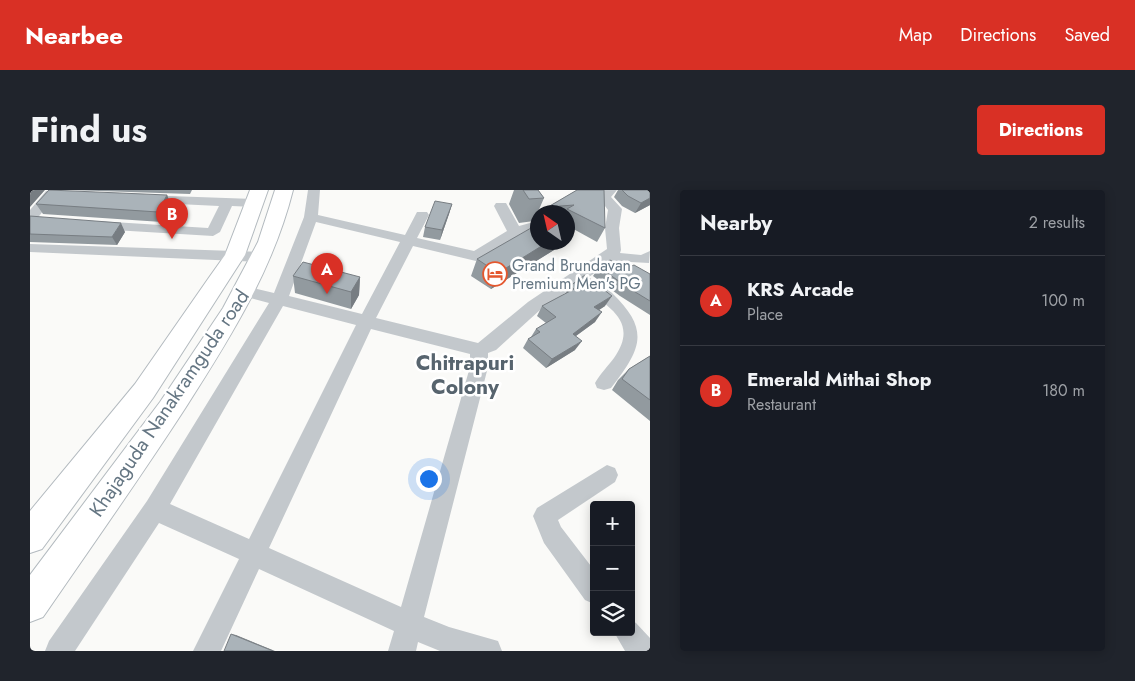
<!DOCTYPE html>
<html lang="en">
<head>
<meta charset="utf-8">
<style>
  body { margin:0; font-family:Jost,sans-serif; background:#20242c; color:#f1f3f6 }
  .controls { position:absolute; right:15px; bottom:15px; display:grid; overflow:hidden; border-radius:5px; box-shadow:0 2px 12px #0003 }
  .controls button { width:45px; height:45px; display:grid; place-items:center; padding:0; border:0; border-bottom:1px solid #363941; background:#171b24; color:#f1f3f6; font:25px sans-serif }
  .compass { position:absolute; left:500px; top:15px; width:45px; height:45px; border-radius:50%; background:#171b24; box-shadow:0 2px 12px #0003; rotate:326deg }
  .you { position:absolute; left:398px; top:288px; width:18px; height:18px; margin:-12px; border:4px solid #fff; border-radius:50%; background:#1a73e8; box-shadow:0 0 0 8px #1a73e833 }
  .badge { display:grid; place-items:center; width:32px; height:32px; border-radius:50%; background:#d93025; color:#fff; font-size:16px; font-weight:700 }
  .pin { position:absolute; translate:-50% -41px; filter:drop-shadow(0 1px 2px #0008) }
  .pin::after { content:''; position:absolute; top:26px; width:18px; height:15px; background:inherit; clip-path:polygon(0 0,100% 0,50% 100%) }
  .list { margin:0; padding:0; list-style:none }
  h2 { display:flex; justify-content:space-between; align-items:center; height:65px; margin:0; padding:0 20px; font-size:21px }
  h2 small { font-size:16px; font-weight:400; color:#9ea1a6 }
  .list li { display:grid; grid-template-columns:32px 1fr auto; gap:15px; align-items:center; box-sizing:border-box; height:90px; padding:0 20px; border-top:1px solid #363941 }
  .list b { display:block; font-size:19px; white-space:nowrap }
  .list p { margin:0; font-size:16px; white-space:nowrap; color:#9ea1a6 }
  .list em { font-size:16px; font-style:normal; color:#9ea1a6 }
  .icon { flex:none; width:28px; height:28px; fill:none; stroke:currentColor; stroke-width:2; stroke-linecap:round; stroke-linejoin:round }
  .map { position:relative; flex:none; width:620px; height:461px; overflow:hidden; border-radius:5px }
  header { display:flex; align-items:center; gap:30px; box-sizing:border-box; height:70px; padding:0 25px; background:#d93025; color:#fff }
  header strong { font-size:24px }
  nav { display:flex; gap:28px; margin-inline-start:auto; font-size:18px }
  .intro { display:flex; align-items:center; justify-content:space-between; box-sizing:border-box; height:120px; padding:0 30px }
  h1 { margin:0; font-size:35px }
  .button { padding:12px 22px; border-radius:5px; background:#d93025; color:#fff; font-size:18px; font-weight:700 }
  main { display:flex; gap:30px; padding:0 30px }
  aside { flex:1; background:#171b24; border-radius:5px; box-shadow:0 2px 12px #0003 }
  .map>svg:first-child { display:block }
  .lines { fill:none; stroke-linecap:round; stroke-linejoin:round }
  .secondary-casing { stroke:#b3babf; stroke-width:2 }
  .minor { fill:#c3c8cc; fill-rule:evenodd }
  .secondary { fill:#fff; fill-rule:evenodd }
  .wall { fill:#929a9f }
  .shaded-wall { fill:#777d82 }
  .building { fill:#aab3b9; stroke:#777d82 }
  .labels { text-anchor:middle; stroke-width:5; stroke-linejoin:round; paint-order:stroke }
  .far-poi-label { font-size:16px; fill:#657683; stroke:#fff; text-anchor:start }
  .street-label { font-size:20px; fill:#657683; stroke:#fff }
  .neighbourhood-label { font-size:21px; font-weight:bold; fill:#57646e; stroke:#fff }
</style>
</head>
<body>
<header>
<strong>Nearbee</strong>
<nav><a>Map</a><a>Directions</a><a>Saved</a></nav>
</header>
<div class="intro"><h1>Find us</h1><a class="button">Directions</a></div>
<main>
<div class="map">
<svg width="620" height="461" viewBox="0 0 620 461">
  <rect width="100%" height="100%" fill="#fafaf8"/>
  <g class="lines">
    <g class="secondary-casing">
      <path id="secondary" d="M220,0H238L215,65L123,208L12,359L0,363V321L105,194L178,89L195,65Z
        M245,0H263C243,80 200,148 156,217C110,288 61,357 13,427L0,432V385L130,212L193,118L228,52Z"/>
    </g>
    <path class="minor" d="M21,0L35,2L36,5L35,8H24L5,31L0,32V20L16,1Z
      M278,0H290L288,25L375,45L387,22H397L399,25L387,48L444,61L477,41L464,16L466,13H476L489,36L500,33L505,34L507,37L446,71L383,56L346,128L448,153L498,112L577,59L575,38L578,20L569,8L572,0H587L581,7L592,19L589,38L591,60L590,63L611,65L620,61L619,73L582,71L556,89C565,87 575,97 582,103C620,140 612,158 581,198L574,200L567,198L565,193C570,184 578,176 584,168C609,132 580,118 553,97V91L510,120L466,160L458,163V177L394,427L419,437L468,451L472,461H410L388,452L386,461H358L364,441L229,379L191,461H163L209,369L129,333L45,461H15L19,451L117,311L239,113L209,105L207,101L209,97L215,96L244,103L274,27ZM286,32L370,52L332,124L259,106ZM253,116L326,135L219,349L140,314ZM341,139L440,164V177L371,417L239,358Z
      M111,5L224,9L231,13L224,17L202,16L190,42L183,46L67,39L60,35L67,31L178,38L189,16L106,12L105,9L106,6Z
      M0,54L231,62L238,67L231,72L0,62Z
      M577,275L585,278L588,285L585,292L528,330L531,337L564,380V414L555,410L514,353L503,326L507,318Z
      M601,430L606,433L620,448V461H595L584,442H601Z"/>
    <use href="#secondary" class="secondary"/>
  </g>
  <path class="wall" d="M39,0H162L160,4Z
    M484,0H508L514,8L504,31L489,33L479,14Z
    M547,0L575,38L567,52L538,36V22H515L518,17Z
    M588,0H620V15L605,23L592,16L584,7Z
    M137,5L141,15L132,32L13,24L6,14Z
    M422,14L419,24L410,50L393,47L395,37Z
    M0,26L95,42L87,55L0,52Z
    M508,52H528L524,60L461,99L441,86L447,69Z
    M569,77L595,79L620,84V125L590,106L563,86Z
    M263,86L330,87L329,105L321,119L265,103Z
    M540,96L575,116L569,120L565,132L546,146L545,160L516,178L493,158L498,149L501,147L506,139L516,133L507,126L512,116L535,104Z
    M620,166V231L582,200L588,190L599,179Z"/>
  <path class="shaded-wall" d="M2,0H15L0,17V3Z
    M137,5L141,15L132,32L128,22Z
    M620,8V15L605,23L611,13Z
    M422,14L419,24L410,50L412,40Z
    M91,33L95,42L87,55L82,47Z
    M518,52H528L524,60L461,99L468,83Z
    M330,87L329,105L321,119V102Z
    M582,106L575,116L558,127L564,117Z
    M572,122L565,132L536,153L543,144Z
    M552,151L545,160L516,178L522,169Z
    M201,444L206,445L245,461H243Z"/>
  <path class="building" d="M19,0L137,5L128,22L6,14Z
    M493,0H508L514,8L499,9Z
    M547,0H574L575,38L537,19L544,15L518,17Z
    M592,0H620V8L611,13L598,6Z
    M405,11L422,14L412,40L395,37Z
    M0,26L91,33L82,47L0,44Z
    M508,34V52H518L468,83L447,69Z
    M580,70L595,79L604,75L620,84V111L597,97L569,77Z
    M273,72L330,87L321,102L263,86Z
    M555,85L582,106L564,117L572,122L543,144L552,151L522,169L498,149L510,142L506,139L526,127L512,116L544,99L540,96Z
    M620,166V210L592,189L599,179Z
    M201,444L243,461H194Z"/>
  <defs>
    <g id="hotel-ring" transform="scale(1.25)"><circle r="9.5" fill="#fff" stroke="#e4572e" stroke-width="1.5"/><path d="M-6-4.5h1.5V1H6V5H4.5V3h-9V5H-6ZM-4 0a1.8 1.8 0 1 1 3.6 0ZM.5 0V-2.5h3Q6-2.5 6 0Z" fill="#e4572e"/></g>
  </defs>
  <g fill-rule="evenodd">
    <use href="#hotel-ring" x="465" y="84"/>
  </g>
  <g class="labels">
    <g class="far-poi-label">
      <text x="482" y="81">Grand Brundavan<tspan x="482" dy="18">Premium Men's PG</tspan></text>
    </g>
    <g class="street-label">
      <text transform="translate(139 213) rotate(-56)" y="7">Khajaguda Nanakramguda road</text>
    </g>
    <g class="neighbourhood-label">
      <text x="435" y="180">Chitrapuri<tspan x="435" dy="24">Colony</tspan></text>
    </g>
  </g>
</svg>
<div class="controls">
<button>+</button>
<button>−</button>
<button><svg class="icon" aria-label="layers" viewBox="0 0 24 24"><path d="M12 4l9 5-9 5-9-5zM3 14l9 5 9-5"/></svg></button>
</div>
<svg class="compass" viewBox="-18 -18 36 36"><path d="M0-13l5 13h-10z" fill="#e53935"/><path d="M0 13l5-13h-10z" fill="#9ea1a6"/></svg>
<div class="you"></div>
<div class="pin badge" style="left:297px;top:104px">A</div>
<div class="pin badge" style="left:142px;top:49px">B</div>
</div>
<aside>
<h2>Nearby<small>2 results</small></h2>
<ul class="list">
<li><span class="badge">A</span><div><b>KRS Arcade</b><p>Place</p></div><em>100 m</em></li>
<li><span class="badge">B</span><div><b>Emerald Mithai Shop</b><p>Restaurant</p></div><em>180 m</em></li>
</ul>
</aside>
</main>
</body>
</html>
